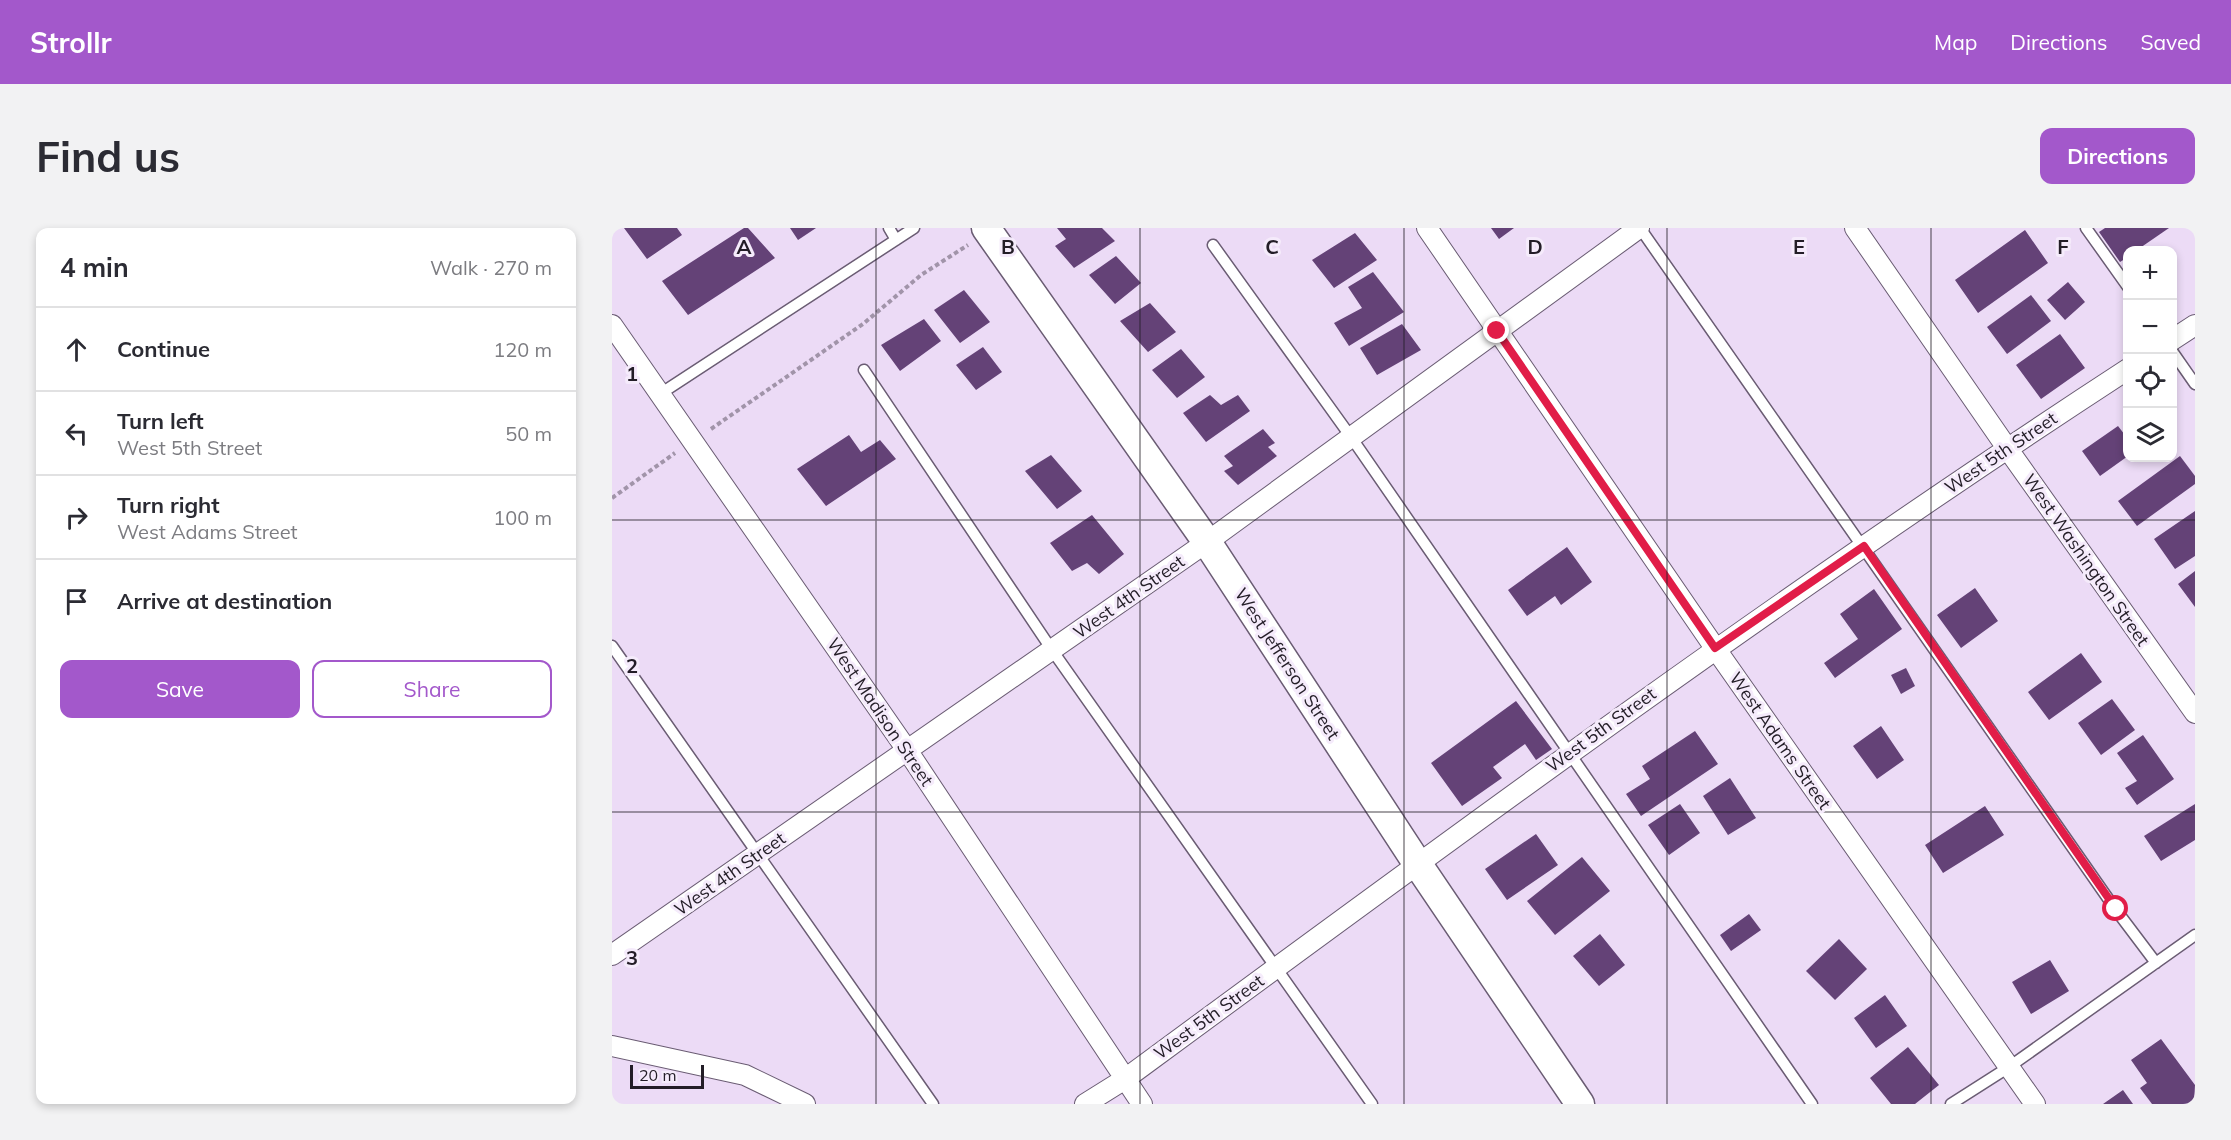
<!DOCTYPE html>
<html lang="en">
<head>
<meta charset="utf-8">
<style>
  body { margin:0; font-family:Mulish,sans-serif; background:#f2f2f3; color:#2b2b33 }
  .controls { position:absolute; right:18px; top:18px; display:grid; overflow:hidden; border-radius:12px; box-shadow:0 3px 9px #0003 }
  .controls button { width:54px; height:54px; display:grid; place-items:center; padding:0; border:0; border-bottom:2px solid #e1e1e2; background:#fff; color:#2b2b33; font:30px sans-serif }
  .scale { position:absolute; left:18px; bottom:15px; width:74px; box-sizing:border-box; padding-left:6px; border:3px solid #231d27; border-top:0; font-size:16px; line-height:21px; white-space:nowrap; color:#231d27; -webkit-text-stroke:4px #f5ebfb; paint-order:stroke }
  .stop { position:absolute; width:18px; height:18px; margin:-14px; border:4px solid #e11d48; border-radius:50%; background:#fff }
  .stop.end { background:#e11d48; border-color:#fff; box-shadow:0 2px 6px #0008 }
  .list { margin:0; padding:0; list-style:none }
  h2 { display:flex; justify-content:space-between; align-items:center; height:78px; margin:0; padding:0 24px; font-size:26px }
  h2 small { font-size:20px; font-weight:400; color:#7c7c81 }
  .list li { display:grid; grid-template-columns:39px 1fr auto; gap:18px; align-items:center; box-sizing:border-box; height:84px; padding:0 24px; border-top:2px solid #e1e1e2 }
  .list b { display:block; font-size:22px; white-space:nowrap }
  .list p { margin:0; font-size:20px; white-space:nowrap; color:#7c7c81 }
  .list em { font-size:20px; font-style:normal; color:#7c7c81 }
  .actions { display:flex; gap:12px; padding:18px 24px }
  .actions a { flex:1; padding:14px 0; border:2px solid #a358cb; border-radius:12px; text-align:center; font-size:21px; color:#a358cb }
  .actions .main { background:#a358cb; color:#fff }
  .icon { flex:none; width:33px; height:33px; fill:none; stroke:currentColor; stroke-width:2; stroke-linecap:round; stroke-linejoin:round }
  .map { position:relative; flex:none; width:1583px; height:876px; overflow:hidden; border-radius:12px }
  header { display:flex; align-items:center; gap:36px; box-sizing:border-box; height:84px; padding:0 30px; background:#a358cb; color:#fff }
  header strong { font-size:28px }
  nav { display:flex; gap:33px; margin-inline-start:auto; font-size:21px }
  .intro { display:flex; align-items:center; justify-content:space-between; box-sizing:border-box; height:144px; padding:0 36px }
  h1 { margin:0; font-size:42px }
  .button { padding:15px 27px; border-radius:12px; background:#a358cb; color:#fff; font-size:21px; font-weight:700 }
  main { display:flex; gap:36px; padding:0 36px }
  aside { flex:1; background:#fff; border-radius:12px; box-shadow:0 3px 9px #0003 }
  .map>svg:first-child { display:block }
  .building { fill:#644277 }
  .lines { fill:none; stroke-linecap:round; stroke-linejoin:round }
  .lane-casing { stroke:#6a5c73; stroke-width:13 }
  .street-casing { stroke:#6a5c73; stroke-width:22 }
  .secondary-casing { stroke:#6a5c73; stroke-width:31 }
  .path { stroke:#a194a9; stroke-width:4; stroke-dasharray:4.5 3; stroke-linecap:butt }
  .lane { stroke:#fff; stroke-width:10 }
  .street { stroke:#fff; stroke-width:20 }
  .secondary { stroke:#fff; stroke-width:28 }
  .route { stroke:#e11d48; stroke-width:8 }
  .grid { fill:none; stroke:#231d27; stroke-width:1.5; stroke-opacity:0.55 }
  .labels { text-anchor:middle; stroke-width:6; stroke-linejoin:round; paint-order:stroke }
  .street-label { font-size:18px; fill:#231d27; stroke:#f5ebfb }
  .grid-label { font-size:20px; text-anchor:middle; font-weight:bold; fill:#231d27; stroke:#f5ebfb; stroke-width:6; stroke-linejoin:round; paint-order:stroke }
</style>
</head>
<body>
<header>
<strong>Strollr</strong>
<nav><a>Map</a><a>Directions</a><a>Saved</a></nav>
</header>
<div class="intro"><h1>Find us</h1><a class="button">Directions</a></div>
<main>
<aside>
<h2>4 min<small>Walk · 270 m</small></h2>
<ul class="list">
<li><svg class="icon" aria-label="ahead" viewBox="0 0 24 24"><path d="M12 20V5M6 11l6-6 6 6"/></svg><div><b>Continue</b></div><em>120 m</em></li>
<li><svg class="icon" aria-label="left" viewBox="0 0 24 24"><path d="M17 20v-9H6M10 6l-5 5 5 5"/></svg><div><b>Turn left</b><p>West 5th Street</p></div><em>50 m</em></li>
<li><svg class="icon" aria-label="right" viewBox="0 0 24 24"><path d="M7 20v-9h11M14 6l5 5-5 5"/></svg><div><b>Turn right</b><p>West Adams Street</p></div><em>100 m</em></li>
<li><svg class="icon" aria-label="arrive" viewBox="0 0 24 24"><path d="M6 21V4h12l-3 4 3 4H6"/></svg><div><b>Arrive at destination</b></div></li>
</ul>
<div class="actions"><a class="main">Save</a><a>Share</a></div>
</aside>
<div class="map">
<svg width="1583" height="876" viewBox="0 0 1583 876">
  <rect width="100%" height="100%" fill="#ecdbf6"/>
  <path class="building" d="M12,0H65L70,7L35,31Z
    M132,0H136L163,30L76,87L50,53Z
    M178,0H204L186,12Z
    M445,0H490L503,13L462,40L443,18L454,11Z
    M879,0H902L887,11Z
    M1493,0H1557L1525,22H1516V29L1508,34L1487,4Z
    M1413,2L1436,35L1366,85L1343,52Z
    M743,5L765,32L722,60L700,32Z
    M504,28L529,55L503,76L477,47Z
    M761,44L792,84L737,118L722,95L750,80L736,59Z
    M1456,54L1473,74L1453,92L1435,72Z
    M352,62L378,94L348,115L322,82Z
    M1419,67L1439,93L1395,126L1375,99Z
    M538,75L564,104L536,124L508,93Z
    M312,91L329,113L288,143L269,117Z
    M790,96L809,122L765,147L748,120Z
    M1448,106L1473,140L1429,171L1404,137Z
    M371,119L390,144L364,162L344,137Z
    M569,121L593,149L565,170L540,142Z
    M598,167L609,177L626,167L638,183L594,214L571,185Z
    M1506,198L1516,211V228L1488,248L1470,223Z
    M651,201L663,215L656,219L665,228L626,257L612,243L621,238L612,228Z
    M237,207L249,224L268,212L284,231L214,278L185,241Z
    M439,227L470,263L445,281L413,243Z
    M1568,228L1583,248V256L1525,298L1506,273Z
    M1583,283V328L1563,341L1542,311Z
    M480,287L512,326L487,346L475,335L460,343L438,315Z
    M955,319L980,354L949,377L943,368L915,388L896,362Z
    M1583,343V379L1566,356Z
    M1363,360L1386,393L1349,420L1325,387Z
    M1262,361L1290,401L1223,450L1212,435L1246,411L1228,386Z
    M1469,425L1490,454L1437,492L1416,464Z
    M1294,440L1303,458L1289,466L1279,447Z
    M1500,471L1523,502L1489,527L1466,495Z
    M904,473L940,521L924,532L913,516L881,539L890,550L850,578L819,535Z
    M1269,498L1292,532L1265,551L1241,518Z
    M1083,503L1106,536L1029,588L1014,566L1038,551L1030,538Z
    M1531,507L1562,551L1525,577L1513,560L1525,553L1505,525Z
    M1118,550L1144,590L1116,607L1091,568Z
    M1068,576L1088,605L1057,627L1036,597Z
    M1583,576V612L1549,633L1532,608Z
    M1373,578L1392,607L1331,645L1313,617Z
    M924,606L946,637L895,672L873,641Z
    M970,629L998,663L943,707L915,673Z
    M1137,686L1149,702L1119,723L1108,707Z
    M988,706L1013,737L987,758L961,728Z
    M1227,711L1255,741L1223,772L1194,743Z
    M1438,732L1457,763L1419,786L1400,754Z
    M1273,767L1295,798L1264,820L1242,790Z
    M1549,811L1583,857L1582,876H1540L1528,860L1535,855L1519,832Z
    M1296,819L1327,857L1303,876H1279L1258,850Z
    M1511,862L1521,876H1491Z"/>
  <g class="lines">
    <g class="lane-casing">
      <path id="lane" d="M277,0L284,12
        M1028,0L1504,682L1544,735
        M1474,0L1516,59
        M601,17L739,209L1200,876
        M1560,123L1583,156
        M252,142L440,422L760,876
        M48,166L302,0
        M0,418L321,876
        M1339,876L1397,839L1583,707"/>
    </g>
    <g class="street-casing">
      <path id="street" d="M815,0L1103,420L1423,876
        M1243,0L1395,220L1583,485
        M0,97L295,522L530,876
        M1560,112L1583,97
        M0,727L595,314L1027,0
        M0,818L133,847L193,876
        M473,876L513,851C843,608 1172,365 1516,141"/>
    </g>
    <g class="secondary-casing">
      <path id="secondary" d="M374,0L595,314L805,635L968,876"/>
    </g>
    <path class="path" d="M99,201L251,96L309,47L356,17
      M0,270L63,225"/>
    <use href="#lane" class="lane"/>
    <use href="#street" class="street"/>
    <use href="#secondary" class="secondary"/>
  </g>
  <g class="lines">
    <path class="route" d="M885,103L1103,420L1252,318L1504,681"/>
  </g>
  <path class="grid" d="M264,0V876M528,0V876M792,0V876M1055,0V876M1319,0V876M0,292H1583M0,584H1583"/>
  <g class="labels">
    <g class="street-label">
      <text transform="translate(1389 225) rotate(-34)" y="6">West 5th Street</text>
      <text transform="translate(1474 332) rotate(55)" y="6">West Washington Street</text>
      <text transform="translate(517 369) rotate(-35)" y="6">West 4th Street</text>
      <text transform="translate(675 436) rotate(57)" y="6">West Jefferson Street</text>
      <text transform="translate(268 484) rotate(56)" y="6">West Madison Street</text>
      <text transform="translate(989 502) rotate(-36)" y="6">West 5th Street</text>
      <text transform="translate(1168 513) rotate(55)" y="6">West Adams Street</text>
      <text transform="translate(118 646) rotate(-35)" y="6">West 4th Street</text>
      <text transform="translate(597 789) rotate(-36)" y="6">West 5th Street</text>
    </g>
  </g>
  <g class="grid-label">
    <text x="132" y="26">A</text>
    <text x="396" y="26">B</text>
    <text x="660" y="26">C</text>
    <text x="923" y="26">D</text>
    <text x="1187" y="26">E</text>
    <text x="1451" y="26">F</text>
    <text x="20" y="153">1</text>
    <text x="20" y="445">2</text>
    <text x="20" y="737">3</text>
  </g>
</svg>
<div class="controls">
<button>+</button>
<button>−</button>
<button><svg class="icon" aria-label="locate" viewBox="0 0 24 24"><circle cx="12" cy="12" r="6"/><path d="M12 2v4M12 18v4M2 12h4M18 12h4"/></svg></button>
<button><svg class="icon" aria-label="layers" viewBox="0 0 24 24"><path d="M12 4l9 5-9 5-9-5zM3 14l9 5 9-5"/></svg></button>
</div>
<div class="scale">20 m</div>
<div class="stop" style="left:1504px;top:681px"></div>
<div class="stop end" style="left:885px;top:103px"></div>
</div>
</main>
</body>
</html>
